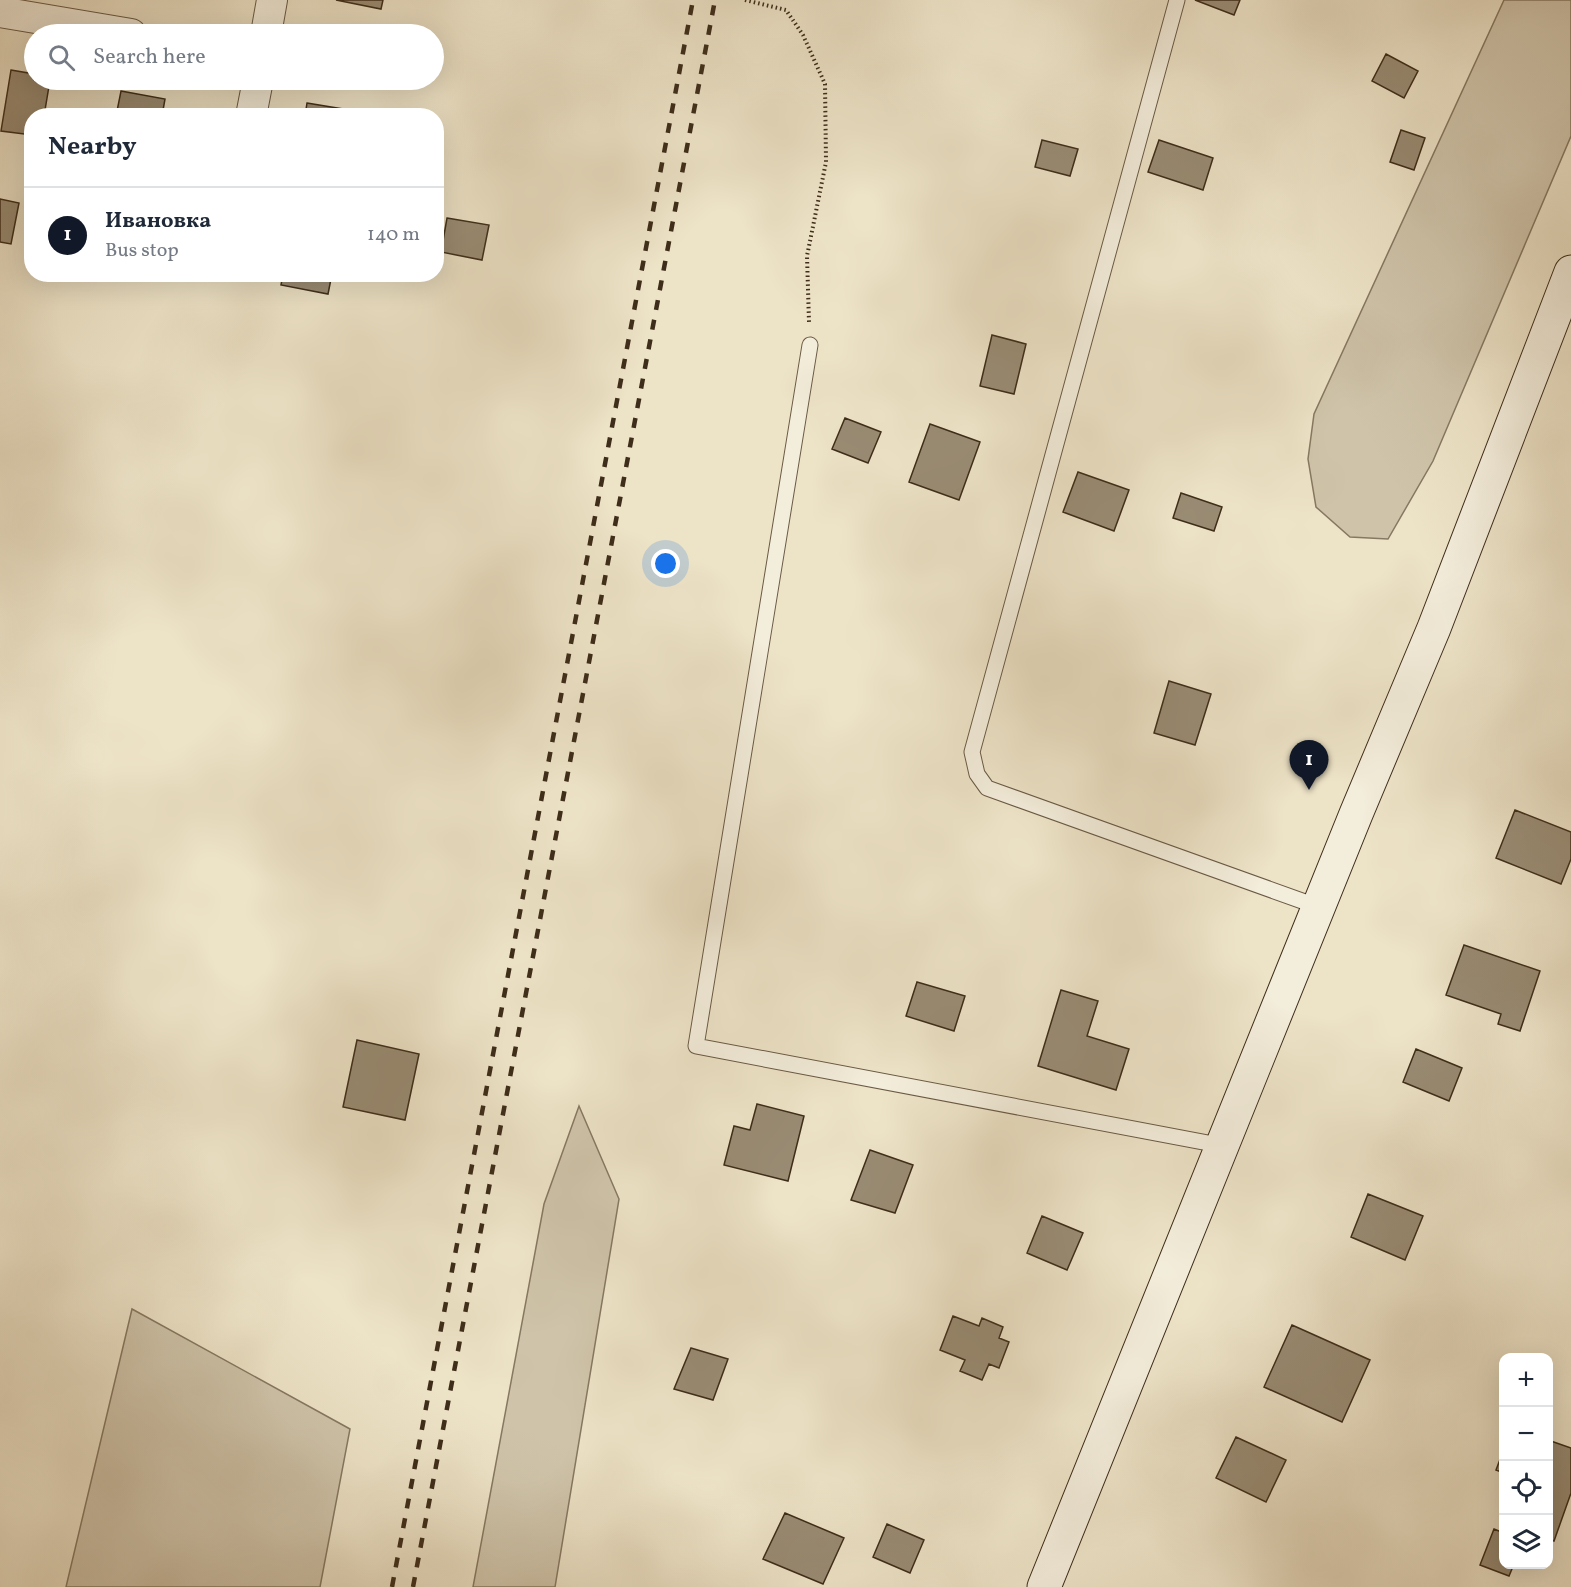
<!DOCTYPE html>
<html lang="en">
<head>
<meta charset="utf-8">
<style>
  body { margin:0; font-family:Vollkorn,serif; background:#f2f2f3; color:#1f2937 }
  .controls { position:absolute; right:18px; bottom:18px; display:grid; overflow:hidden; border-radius:12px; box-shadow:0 6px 24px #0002 }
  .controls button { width:54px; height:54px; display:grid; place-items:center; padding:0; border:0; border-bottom:2px solid #e0e1e3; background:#fff; color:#1f2937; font:30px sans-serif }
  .you { position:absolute; left:666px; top:564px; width:21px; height:21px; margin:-15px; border:4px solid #fff; border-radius:50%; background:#1a73e8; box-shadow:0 0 0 9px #1a73e833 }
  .badge { display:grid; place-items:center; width:39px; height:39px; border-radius:50%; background:#111827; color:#fff; font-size:20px; font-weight:700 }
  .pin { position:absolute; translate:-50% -50px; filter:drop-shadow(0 2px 3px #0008) }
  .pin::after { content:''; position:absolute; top:32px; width:21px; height:18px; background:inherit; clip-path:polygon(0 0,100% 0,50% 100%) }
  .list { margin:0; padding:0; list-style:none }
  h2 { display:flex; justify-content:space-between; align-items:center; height:78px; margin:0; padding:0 24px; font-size:26px }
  h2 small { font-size:20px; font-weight:400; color:#747a83 }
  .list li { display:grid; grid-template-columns:39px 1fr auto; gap:18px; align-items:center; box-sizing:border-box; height:96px; padding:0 24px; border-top:2px solid #e0e1e3 }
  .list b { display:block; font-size:22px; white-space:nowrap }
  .list p { margin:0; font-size:20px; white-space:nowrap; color:#747a83 }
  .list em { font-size:20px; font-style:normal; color:#747a83 }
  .icon { flex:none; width:33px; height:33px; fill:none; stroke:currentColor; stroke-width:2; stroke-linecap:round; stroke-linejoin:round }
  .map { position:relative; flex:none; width:1571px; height:1587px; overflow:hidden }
  .search { position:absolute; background:#fff; box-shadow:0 6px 24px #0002; left:24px; top:24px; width:420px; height:66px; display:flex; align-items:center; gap:15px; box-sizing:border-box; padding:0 21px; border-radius:33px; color:#747a83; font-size:22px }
  .panel { position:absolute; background:#fff; box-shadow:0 6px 24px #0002; left:24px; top:108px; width:420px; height:174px; border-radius:24px }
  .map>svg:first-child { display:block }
  .green { fill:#cfc4aa; stroke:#867862; stroke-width:1.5 }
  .building { fill:#998c74; stroke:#3e2d1a; stroke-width:1.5 }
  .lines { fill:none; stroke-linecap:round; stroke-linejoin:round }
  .lane-casing { stroke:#6a5a45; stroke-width:17 }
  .street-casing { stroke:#6a5a45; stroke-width:32 }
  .secondary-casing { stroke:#3e2d1a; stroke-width:35 }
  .path { stroke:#3e2d1a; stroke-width:4; stroke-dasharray:1.5 3; stroke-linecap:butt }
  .lane { stroke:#f3eddb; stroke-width:15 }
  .street { stroke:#f3eddb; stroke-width:30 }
  .secondary { stroke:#f3eddb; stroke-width:33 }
  .rail { stroke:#3e2d1a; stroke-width:4.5; stroke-dasharray:10 10; stroke-linecap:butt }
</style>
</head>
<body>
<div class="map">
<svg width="1571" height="1587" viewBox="0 0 1571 1587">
  <rect width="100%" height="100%" fill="#ede3c7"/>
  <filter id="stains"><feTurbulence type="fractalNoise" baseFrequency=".00333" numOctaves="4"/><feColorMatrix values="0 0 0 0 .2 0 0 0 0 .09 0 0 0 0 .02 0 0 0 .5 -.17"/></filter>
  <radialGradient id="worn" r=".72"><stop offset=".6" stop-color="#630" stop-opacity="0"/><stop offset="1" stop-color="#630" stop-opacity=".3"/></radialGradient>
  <path class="green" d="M1504,0H1571V136L1433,461L1388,539L1350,537L1316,507L1308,459L1314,414Z
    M579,1106L619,1199L555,1587H473L544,1204Z
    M132,1309L350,1429L320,1587H66Z"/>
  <path class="building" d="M336,0H383L381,9Z
    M1195,0H1240L1234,15Z
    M1386,54L1418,71L1404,98L1372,81Z
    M11,70L34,74V80H50L44,116H32V135L1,131Z
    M121,91L165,99L162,116H116Z
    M307,103L361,112V116H305Z
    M1401,130L1425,138L1414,170L1390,162Z
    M1042,140L1078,149L1070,176L1035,167Z
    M1159,140L1213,158L1203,190L1148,172Z
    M0,199L19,203L11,244L0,242Z
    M447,218L489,225L482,260L441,252Z
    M283,274H332L328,294L281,285Z
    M992,335L1026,344L1014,394L980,386Z
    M845,418L881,432L868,463L832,449Z
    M930,424L980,442L959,500L909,482Z
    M1078,472L1129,490L1114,531L1063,512Z
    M1181,493L1222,507L1214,531L1173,518Z
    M1169,681L1211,694L1195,745L1154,733Z
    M1515,810L1571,832V859L1561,884L1496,858Z
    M1464,945L1540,971L1520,1031L1498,1024L1501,1014L1446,995Z
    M917,982L965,996L954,1031L906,1016Z
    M1061,990L1098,1001L1087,1036L1129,1049L1116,1090L1038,1066Z
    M357,1040L419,1054L405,1120L343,1107Z
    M1416,1049L1462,1068L1449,1101L1403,1082Z
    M757,1104L804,1116L788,1181L724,1165L734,1126L750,1130Z
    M870,1150L913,1165L895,1213L851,1200Z
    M1368,1194L1423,1216L1405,1260L1351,1237Z
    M1042,1216L1083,1233L1067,1270L1027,1253Z
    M953,1316L979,1326L982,1318L1003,1327L999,1338L1009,1342L999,1368L989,1364L982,1380L960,1371L965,1360L940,1350Z
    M1292,1325L1370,1360L1342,1422L1264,1387Z
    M691,1348L728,1359L713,1400L674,1389Z
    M1236,1437L1286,1460L1266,1502L1216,1478Z
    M1548,1440L1571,1448V1493L1554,1541L1548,1539Z
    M1504,1449V1473L1496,1470Z
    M785,1513L844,1538L823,1584L763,1559Z
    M887,1524L924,1540L910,1573L873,1557Z
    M1494,1529L1504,1533V1564H1514L1509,1576L1480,1565Z"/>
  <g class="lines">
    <g class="lane-casing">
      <path id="lane" d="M1177,0L972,752L977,774L987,788L1319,907
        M810,345L696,1046L1224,1146"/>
    </g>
    <g class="street-casing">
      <path id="street" d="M0,12L131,34
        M266,34L272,0
        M251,116L258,80"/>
    </g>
    <g class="secondary-casing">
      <path id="secondary" d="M1044,1587L1356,814L1434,628L1571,272"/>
    </g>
    <path class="path" d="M745,0L786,10L803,35L825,84L826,162L807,256L809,322"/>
    <use href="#lane" class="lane"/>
    <use href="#street" class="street"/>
    <use href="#secondary" class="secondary"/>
    <path class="rail" d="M392,1587L693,0
      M413,1587L715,0"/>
  </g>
  <rect width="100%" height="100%" filter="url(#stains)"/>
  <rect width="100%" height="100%" fill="url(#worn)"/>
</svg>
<div class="controls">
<button>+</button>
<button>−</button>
<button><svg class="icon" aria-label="locate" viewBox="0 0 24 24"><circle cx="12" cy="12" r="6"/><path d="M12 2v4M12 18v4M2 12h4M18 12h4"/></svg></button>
<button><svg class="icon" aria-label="layers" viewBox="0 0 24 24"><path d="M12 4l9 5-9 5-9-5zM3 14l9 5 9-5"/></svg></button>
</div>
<div class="you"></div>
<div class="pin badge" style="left:1309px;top:790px">1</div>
<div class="search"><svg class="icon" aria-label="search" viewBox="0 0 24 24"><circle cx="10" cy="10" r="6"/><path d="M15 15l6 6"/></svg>Search here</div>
<section class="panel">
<h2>Nearby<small></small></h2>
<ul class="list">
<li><span class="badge">1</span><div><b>Ивановка</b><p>Bus stop</p></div><em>140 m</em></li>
</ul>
</section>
</div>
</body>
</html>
